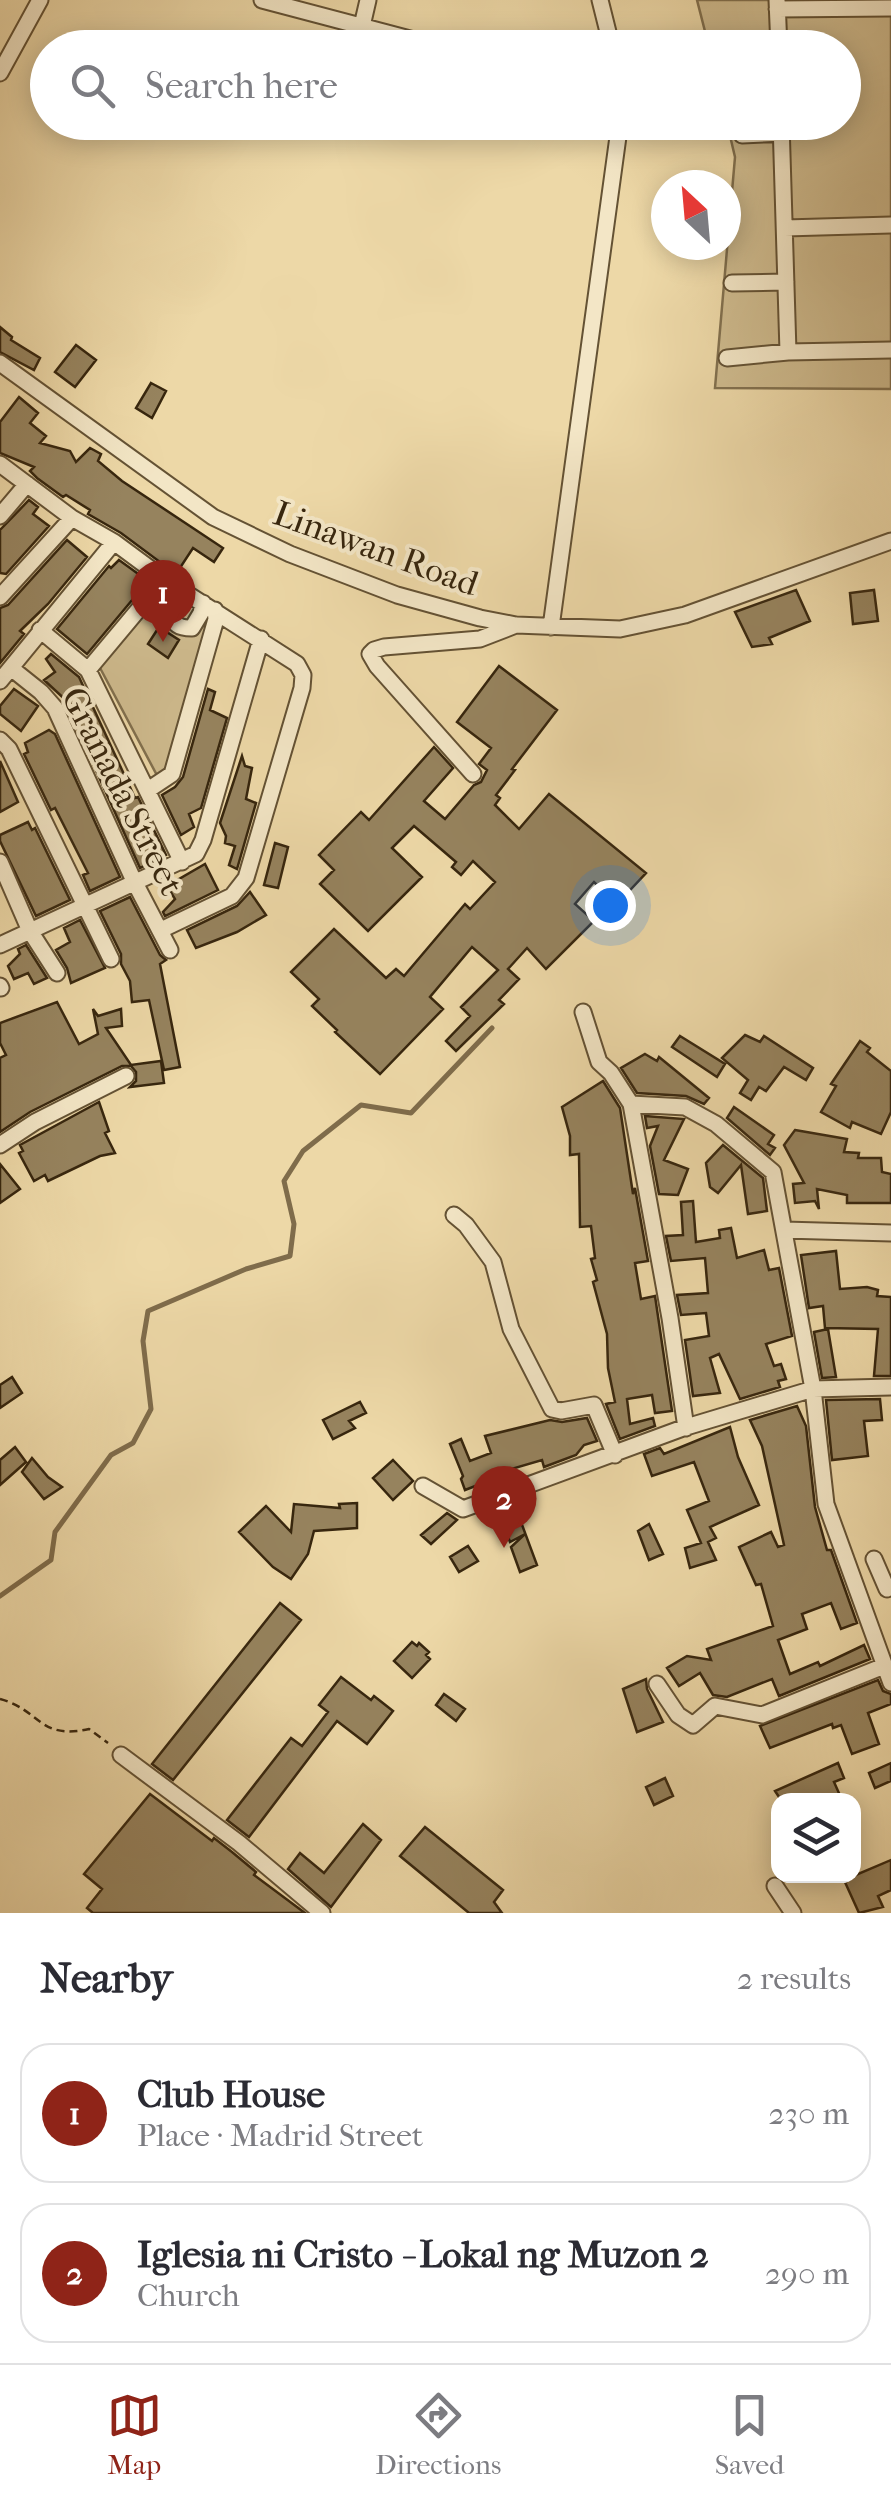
<!DOCTYPE html>
<html lang="en">
<head>
<meta charset="utf-8">
<style>
  body { margin:0; font-family:"IM FELL French Canon",serif; background:#f2f2f3; color:#2b2b33 }
  .controls { position:absolute; right:30px; bottom:30px; display:grid; overflow:hidden; border-radius:20px; box-shadow:0 5px 25px #0003 }
  .controls button { width:90px; height:90px; display:grid; place-items:center; padding:0; border:0; border-bottom:2px solid #e1e1e2; background:#fff; color:#2b2b33; font:50px sans-serif }
  .compass { position:absolute; left:651px; top:170px; width:90px; height:90px; border-radius:50%; background:#fff; box-shadow:0 5px 25px #0003; rotate:334deg }
  .you { position:absolute; left:610px; top:905px; width:35px; height:35px; margin:-25px; border:8px solid #fff; border-radius:50%; background:#1a73e8; box-shadow:0 0 0 15px #1a73e833 }
  .badge { display:grid; place-items:center; width:65px; height:65px; border-radius:50%; background:#8f2418; color:#fff; font-size:32px; font-weight:700 }
  .pin { position:absolute; translate:-50% -82px; filter:drop-shadow(0 2px 5px #0008) }
  .pin::after { content:''; position:absolute; top:52px; width:35px; height:30px; background:inherit; clip-path:polygon(0 0,100% 0,50% 100%) }
  .list { margin:0; padding:0; list-style:none }
  h2 { display:flex; justify-content:space-between; align-items:center; height:130px; margin:0; padding:0 40px; font-size:42px }
  h2 small { font-size:32px; font-weight:400; color:#7c7c81 }
  .list li { display:grid; grid-template-columns:65px 1fr auto; gap:30px; align-items:center; box-sizing:border-box; height:140px; margin:0 20px 20px; padding:0 20px; border:2px solid #e1e1e2; border-radius:30px }
  .list b { display:block; font-size:38px; white-space:nowrap }
  .list p { margin:0; font-size:32px; white-space:nowrap; color:#7c7c81 }
  .list em { font-size:32px; font-style:normal; color:#7c7c81 }
  .icon { flex:none; width:55px; height:55px; fill:none; stroke:currentColor; stroke-width:2; stroke-linecap:round; stroke-linejoin:round }
  .map { position:relative; flex:none; width:891px; height:1913px; overflow:hidden }
  .search { position:absolute; background:#fff; box-shadow:0 5px 25px #0003; left:30px; right:30px; top:30px; height:110px; display:flex; align-items:center; gap:25px; box-sizing:border-box; padding:0 35px; border-radius:55px; color:#7c7c81; font-size:38px }
  .sheet { height:450px; background:#fff }
  nav { display:flex; justify-content:space-around; align-items:center; box-sizing:border-box; height:140px; border-top:2px solid #e1e1e2; background:#fff; font-size:28px; color:#7c7c81 }
  nav a { display:grid; justify-items:center; gap:5px }
  nav .on { color:#8f2418 }
  .map>svg:first-child { display:block }
  .green { fill:#ceba8d; stroke:#82704e; stroke-width:2.5 }
  .lines { fill:none; stroke-linecap:round; stroke-linejoin:round }
  .stream { stroke:#7f6c4b; stroke-width:5 }
  .building { fill:#96835e; stroke:#37260e; stroke-width:2.5 }
  .minor-casing { stroke:#645234; stroke-width:19 }
  .path { stroke:#37260e; stroke-width:2.5; stroke-dasharray:8 5; stroke-linecap:butt }
  .minor { stroke:#f3e6c6; stroke-width:15 }
  .labels { text-anchor:middle; stroke-width:8; stroke-linejoin:round; paint-order:stroke }
  .street-label { font-size:35px; fill:#37260e; stroke:#f3e6c6 }
</style>
</head>
<body>
<div class="map">
<svg width="891" height="1913" viewBox="0 0 891 1913">
  <rect width="100%" height="100%" fill="#edd8a7"/>
  <filter id="stains"><feTurbulence type="fractalNoise" baseFrequency=".002" numOctaves="4"/><feColorMatrix values="0 0 0 0 .2 0 0 0 0 .09 0 0 0 0 .02 0 0 0 .5 -.17"/></filter>
  <radialGradient id="worn" r=".72"><stop offset=".6" stop-color="#630" stop-opacity="0"/><stop offset="1" stop-color="#630" stop-opacity=".3"/></radialGradient>
  <path class="green" d="M697,0H891V389L715,388L735,157L727,123L844,122V48L709,47Z
    M170,577L181,583L166,605L178,632L217,606L173,762L160,781L99,666Z"/>
  <g class="lines">
    <path class="stream" d="M0,1596L51,1560L55,1532L111,1455L133,1443L151,1409L143,1341L148,1311L246,1269L290,1256L294,1224L284,1181L303,1151L361,1105L411,1113L492,1028"/>
  </g>
  <path class="building" d="M0,327L12,337L11,340L40,358L34,370L0,352Z
    M76,345L96,360L75,387L55,372Z
    M151,383L166,391L152,418L136,408Z
    M19,397L38,413L30,423L46,436L40,443L70,451L76,462L90,448L101,454L98,461L122,481L223,548L214,562L193,548L176,574L121,533L88,514L90,510L66,495L63,497L37,478L30,471L34,467L0,453V422Z
    M29,500L38,507L33,514L49,526L6,574L0,573V530Z
    M67,540L87,557L48,604L20,631L24,634L0,663V608L8,605Z
    M119,560L148,581L87,654L57,629L109,566L111,568Z
    M796,590L810,621L769,638L772,644L752,647L735,612Z
    M874,590L878,621L853,624L850,593Z
    M159,627L179,640L168,658L148,644Z
    M51,654L79,677L135,798L138,797L166,855L140,868L76,726L83,716L44,680L55,672L46,659Z
    M499,666L557,710L512,769L515,770L496,795L500,798L495,805L519,829L549,794L646,873L617,904L594,882L575,904L594,921L546,969L527,948L508,969L519,979L499,1000L504,1004L456,1051L446,1041L470,1016L461,1007L498,970L472,947L430,997L443,1009L380,1074L335,1032L337,1030L312,1006L319,999L291,972L334,929L386,978L396,969L404,976L465,904L470,909L495,882L473,861L461,875L452,867L456,862L414,826L392,848L422,877L368,931L320,884L334,870L319,855L361,812L369,820L434,747L453,768L424,801L445,819L474,785L481,782L487,770L479,764L491,748L457,722Z
    M14,689L38,706L21,731L0,714V706Z
    M208,689L215,692L210,710L227,718L201,808L189,814L194,827L181,835L162,795L175,787L183,777Z
    M49,730L55,734L120,877L90,891L83,875L88,873L55,808L51,810L24,754L28,752L25,743Z
    M242,756L245,766L252,768L246,799L256,803L237,869L229,865L235,846L225,843L226,836L220,823Z
    M0,761L18,802L0,812Z
    M28,822L32,830L35,828L70,900L36,916L0,841V835Z
    M275,843L288,847L278,888L264,885Z
    M205,864L218,890L165,916L163,912L175,899L167,886Z
    M250,892L266,915L237,932L196,948L187,930L237,906Z
    M130,897L160,955L166,960L160,964L180,1067L164,1070L149,1000L132,1002L130,981L121,964V954L100,911Z
    M80,920L105,968L71,983L67,968L56,950L70,942L64,928Z
    M26,945L47,978L34,984L28,973L14,979L8,966L20,954L18,949Z
    M57,1002L79,1044L98,1034L93,1009L98,1016L121,1009L122,1026L106,1028L131,1065L161,1061L164,1083L130,1087L136,1081V1072L131,1066H122L30,1112L0,1132V1058L6,1055L0,1043V1023Z
    M745,1035L760,1042L764,1036L813,1068L806,1080L784,1067L766,1091L759,1087L751,1100L740,1093L748,1080L722,1058Z
    M680,1036L725,1064L717,1077L672,1047Z
    M860,1041L870,1048L867,1052L891,1071V1112L881,1134L852,1122L850,1128L821,1112L836,1086L831,1084Z
    M645,1054L657,1061L659,1057L709,1098L704,1104L686,1096L637,1093L621,1068Z
    M603,1081L620,1108L633,1194L635,1188L648,1261L635,1263L641,1299L655,1296L672,1411L655,1413L652,1395L627,1399L630,1424L653,1418L655,1426L620,1439L606,1404L615,1402L608,1368L607,1334L593,1282L597,1280L591,1259L595,1258L591,1226L580,1227L579,1154L570,1155V1136L562,1107Z
    M99,1102L109,1131L105,1133L115,1153L100,1156L48,1181L45,1175L34,1181L19,1153L23,1151L20,1145Z
    M734,1107L774,1135L768,1144L775,1148L770,1155L727,1118Z
    M645,1116L684,1119L664,1160L688,1169L678,1195L659,1194L650,1146L658,1126L647,1128Z
    M795,1130L847,1139L844,1152L859,1153L858,1158H881L882,1172L891,1174V1203H847V1195L817,1189L819,1209L815,1201L795,1203L793,1184L804,1183L784,1145Z
    M723,1145L763,1178L767,1211L748,1214L741,1165L718,1193L710,1187L706,1163Z
    M0,1164L20,1189L0,1203Z
    M693,1201L696,1242L720,1238L719,1230L731,1228L737,1258L764,1250L769,1270L779,1268L792,1336L766,1344L774,1366L781,1364L786,1379L778,1381L780,1387L740,1399L719,1354L710,1358L720,1393L693,1396L685,1340L709,1336L706,1313L681,1315L677,1295L708,1293L705,1258L671,1261L666,1236L683,1235L681,1202Z
    M836,1251L840,1289L867,1287L878,1290L877,1296L891,1297V1376H874L878,1329L825,1328L823,1306L809,1308L801,1255Z
    M828,1329L836,1377L822,1378L814,1332Z
    M12,1377L22,1393L0,1408V1385Z
    M880,1399L882,1420L864,1421L868,1456L832,1460L826,1400Z
    M360,1402L366,1413L349,1421L355,1428L333,1439L323,1420Z
    M797,1406L806,1426L815,1507L827,1550H831L857,1623L841,1629L831,1603L802,1614L807,1629L778,1640L790,1674L818,1662L820,1666L864,1645L870,1659L779,1696L772,1679L727,1697L713,1695L700,1673L679,1686L667,1668L687,1656L711,1660L707,1649L773,1626L761,1584L756,1585L739,1547L771,1532L778,1547L784,1545L762,1446L750,1420Z
    M587,1418L597,1441L584,1445L576,1455L544,1467L542,1460L498,1473L501,1483L491,1487L488,1481L465,1490L461,1479L463,1476L450,1444L461,1439L470,1461L491,1453L485,1436L550,1420L562,1422Z
    M730,1427L738,1457L759,1505L710,1527L716,1538L708,1542L716,1560L690,1568L685,1548L701,1543L687,1510L709,1501L694,1462L652,1476L644,1454L660,1448L664,1454Z
    M15,1447L26,1462L0,1485V1460Z
    M32,1458L48,1477L62,1487L44,1499L22,1472Z
    M393,1460L413,1481L393,1500L373,1478Z
    M357,1503V1528L314,1531L308,1554L291,1579L273,1567L239,1532L266,1506L291,1532L294,1504L340,1508L339,1504Z
    M447,1513L457,1520L431,1544L421,1535Z
    M518,1514L537,1565L520,1572L511,1547L525,1534L510,1542L502,1521Z
    M649,1524L663,1554L649,1560L638,1531Z
    M468,1546L478,1561L459,1572L450,1557Z
    M280,1603L301,1620L173,1780L152,1764Z
    M412,1642L417,1646L419,1643L429,1652L426,1655L430,1659L412,1678L394,1661Z
    M341,1677L371,1700L374,1696L393,1711L367,1744L337,1721L249,1837L227,1820L291,1738L302,1746L328,1712L319,1705Z
    M646,1679L647,1689L663,1722L637,1732L623,1689Z
    M878,1680L883,1691L891,1694V1704L868,1713L879,1744L852,1754L841,1725L833,1728L832,1724L770,1748L760,1726Z
    M444,1694L465,1709L456,1721L436,1705Z
    M838,1763L844,1778L834,1782L842,1800H781L775,1791Z
    M891,1763V1781L875,1788L869,1773Z
    M665,1778L673,1796L654,1805L646,1787Z
    M150,1794L212,1841L214,1838L232,1852L256,1872L254,1875L305,1913H93L87,1908L102,1889L84,1874Z
    M363,1824L381,1840L331,1907L288,1869L300,1853L324,1873Z
    M425,1827L503,1890L494,1902L502,1913H469L400,1856Z
    M891,1860V1890L878,1896L883,1907L859,1913L844,1880Z"/>
  <g class="lines">
    <g class="minor-casing">
      <path id="minor" d="M262,0L444,48
        M600,0L612,48
        M777,0L779,48
        M777,9L891,8
        M362,26L368,0
        M0,73L40,0
        M781,122L788,352
        M742,135L782,133
        M785,228L891,225
        M732,283L786,282
        M727,358L788,352L891,350
        M0,363L213,517L290,554L397,595L480,618L516,625L620,629L685,615L891,541
        M0,464L72,518L114,542L164,579L297,664L303,675L302,688L246,878L232,896L161,930
        M0,516L27,484
        M178,588L170,613C175,625 178,628 192,628L201,613L203,603
        M0,597L72,518
        M551,627L620,122
        M40,630L88,670L182,862
        M11,668L41,692L55,708L134,881L170,950
        M88,670L164,579
        M0,681L114,542
        M0,740L9,749L111,959
        M473,774L377,666L370,654L374,650L384,647L480,639L516,625
        M148,790L172,774L216,619L215,610
        M0,862L30,931L57,973
        M0,945L196,854L203,840L261,639
        M0,986L1,988
        M583,1012L599,1062L611,1073L631,1104L670,1318L686,1428
        M631,1104L685,1107L716,1124L773,1172L813,1389L826,1504L891,1683
        M0,1145L35,1122L126,1076
        M454,1215L466,1225L493,1262L511,1329L552,1409L561,1411L594,1405L615,1455
        M784,1230L891,1233
        M423,1486L463,1509L683,1428L813,1389L891,1387
        M874,1559L887,1589L891,1587
        M657,1684L678,1715L693,1725L715,1706L762,1715L884,1666
        M121,1755L239,1843L322,1913
        M775,1886L793,1913"/>
    </g>
    <path class="path" d="M0,1699C41,1710 38,1740 89,1729L108,1743"/>
    <use href="#minor" class="minor"/>
  </g>
  <g class="labels">
    <g class="street-label">
      <text transform="translate(376 548) rotate(20)" y="12">Linawan Road</text>
      <text transform="translate(123 791) rotate(63)" y="12">Granada Street</text>
    </g>
  </g>
  <rect width="100%" height="100%" filter="url(#stains)"/>
  <rect width="100%" height="100%" fill="url(#worn)"/>
</svg>
<div class="controls">
<button><svg class="icon" aria-label="layers" viewBox="0 0 24 24"><path d="M12 4l9 5-9 5-9-5zM3 14l9 5 9-5"/></svg></button>
</div>
<svg class="compass" viewBox="-18 -18 36 36"><path d="M0-13l5 13h-10z" fill="#e53935"/><path d="M0 13l5-13h-10z" fill="#7c7c81"/></svg>
<div class="you"></div>
<div class="pin badge" style="left:163px;top:642px">1</div>
<div class="pin badge" style="left:504px;top:1548px">2</div>
<div class="search"><svg class="icon" aria-label="search" viewBox="0 0 24 24"><circle cx="10" cy="10" r="6"/><path d="M15 15l6 6"/></svg>Search here</div>
</div>
<section class="sheet">
<h2>Nearby<small>2 results</small></h2>
<ul class="list">
<li><span class="badge">1</span><div><b>Club House</b><p>Place · Madrid Street</p></div><em>230 m</em></li>
<li><span class="badge">2</span><div><b>Iglesia ni Cristo - Lokal ng Muzon 2</b><p>Church</p></div><em>290 m</em></li>
</ul>
</section>
<nav>
<a class="on"><svg class="icon" aria-label="map" viewBox="0 0 24 24"><path d="M3 6l6-2 6 2 6-2v14l-6 2-6-2-6 2zM9 4v14M15 6v14"/></svg>Map</a>
<a><svg class="icon" aria-label="directions" viewBox="0 0 24 24"><path d="M12 3l9 9-9 9-9-9zM9 14v-3h6M13 9l2 2-2 2"/></svg>Directions</a>
<a><svg class="icon" aria-label="saved" viewBox="0 0 24 24"><path d="M7 4h10v16l-5-4-5 4z"/></svg>Saved</a>
</nav>
</body>
</html>
